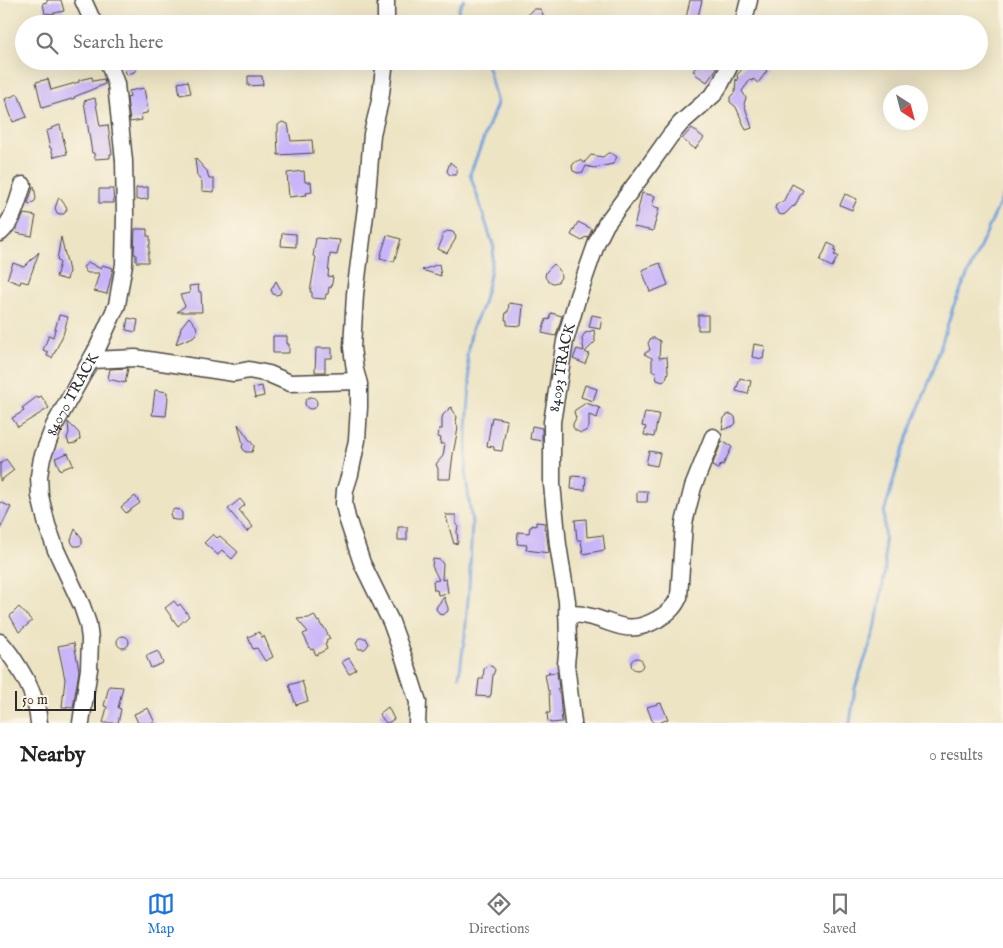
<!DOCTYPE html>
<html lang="en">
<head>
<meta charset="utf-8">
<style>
  body { margin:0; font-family:"IM FELL English",serif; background:#f6f6f6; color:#222 }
  .compass { position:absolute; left:883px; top:85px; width:45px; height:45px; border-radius:50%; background:#fff; box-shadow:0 5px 20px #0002; rotate:144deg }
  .scale { position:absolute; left:15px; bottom:12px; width:81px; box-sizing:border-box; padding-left:5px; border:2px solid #2b2b2b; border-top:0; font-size:14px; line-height:18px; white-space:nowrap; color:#2b2b2b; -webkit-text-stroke:4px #fcf5e5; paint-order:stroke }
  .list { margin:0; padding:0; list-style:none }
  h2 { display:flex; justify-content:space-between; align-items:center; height:65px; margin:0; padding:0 20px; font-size:21px }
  h2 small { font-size:16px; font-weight:400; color:#767676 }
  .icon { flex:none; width:28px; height:28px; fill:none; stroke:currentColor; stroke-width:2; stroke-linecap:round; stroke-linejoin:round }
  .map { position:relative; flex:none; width:1003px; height:723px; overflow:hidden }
  .search { position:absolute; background:#fff; box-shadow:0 5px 20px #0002; left:15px; right:15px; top:15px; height:55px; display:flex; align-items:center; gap:12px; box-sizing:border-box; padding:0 18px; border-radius:28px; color:#767676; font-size:19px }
  .sheet { height:155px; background:#fff }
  nav { display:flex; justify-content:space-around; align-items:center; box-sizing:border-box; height:70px; border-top:1px solid #e0e0e0; background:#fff; font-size:14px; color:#767676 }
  nav a { display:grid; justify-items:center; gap:2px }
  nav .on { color:#1a73e8 }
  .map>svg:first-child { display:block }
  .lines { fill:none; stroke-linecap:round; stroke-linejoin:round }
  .stream { stroke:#72a2dc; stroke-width:3 }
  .building { fill:#c7b4fa }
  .minor-casing { stroke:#484742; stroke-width:19 }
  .minor { stroke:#fff; stroke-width:16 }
  .labels { text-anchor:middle; stroke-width:5; stroke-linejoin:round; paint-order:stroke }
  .street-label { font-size:15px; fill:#2b2b2b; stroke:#fcf5e5 }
</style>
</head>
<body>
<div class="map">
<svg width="1003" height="723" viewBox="0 0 1003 723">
  <rect width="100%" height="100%" fill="#fcf5e5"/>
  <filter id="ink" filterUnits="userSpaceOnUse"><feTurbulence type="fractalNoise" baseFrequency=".02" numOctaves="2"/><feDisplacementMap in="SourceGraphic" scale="10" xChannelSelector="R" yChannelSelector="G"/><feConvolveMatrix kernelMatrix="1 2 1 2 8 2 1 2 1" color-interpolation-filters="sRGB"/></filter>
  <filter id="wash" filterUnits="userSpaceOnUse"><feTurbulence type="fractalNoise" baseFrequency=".0096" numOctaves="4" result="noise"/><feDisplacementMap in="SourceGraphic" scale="20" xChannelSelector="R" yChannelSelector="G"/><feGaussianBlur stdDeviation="1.12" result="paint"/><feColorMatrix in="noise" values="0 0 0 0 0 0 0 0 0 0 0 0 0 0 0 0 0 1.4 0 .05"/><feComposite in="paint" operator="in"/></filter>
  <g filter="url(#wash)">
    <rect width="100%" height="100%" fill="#ede4c4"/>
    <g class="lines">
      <path class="stream" d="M461,24C456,14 458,8 464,0
        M459,676L465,636L469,587L472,523L466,478L467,428L470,384L467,355L472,329L482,307L489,280L494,248L470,174L497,104L488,67L485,61
        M850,723L855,688L875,630L885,572L884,513L901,454L932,374L953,307L1003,196"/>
    </g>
    <g id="blocks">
      <path class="building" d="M47,0H61L64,11L50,14L49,13L45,14L43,3L47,2Z
        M690,0H702L697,21L686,18Z
        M533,9H540L542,12L544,18L542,21L539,24H518L528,16L530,12Z
        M121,61H133L136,71L127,75Z
        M700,61H708L717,68L707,82L695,74L696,72L693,71Z
        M749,61H753L767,71L758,83L753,79L752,81L750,80L742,91L746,98L744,104L752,128L746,130L736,107L730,102V97L735,92L736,79L737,81L738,80L737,75Z
        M248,76H262L263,85L248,86Z
        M92,77L93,81L104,79L105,84L74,97L75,98L42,108L36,82L48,79L51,90L79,82V80Z
        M188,81L191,93L180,95L178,83Z
        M144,88L148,111H147V113L141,114L142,120L130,122L127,98L130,97L129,91Z
        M18,94L27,117L13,122L5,99Z
        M95,98L100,126L108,125L112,154H110V158L95,159L94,153H92L84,101Z
        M282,122L288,124L291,141L312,140L313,153L278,155L277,132H278V125Z
        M60,125L67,154L54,157V158L51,148H50L46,131L52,129L51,128Z
        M692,128L704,138L695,149L682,139Z
        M608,153H611L617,157L613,164L594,168L586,166L583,172L578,173L573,171L572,166L575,162L580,160L584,163L591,155L603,157Z
        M195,158L207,171L209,179H214V192L202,191V182L197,176Z
        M450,162L457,168V174L455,175H450L448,173L447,171Z
        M304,171L305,182H311L312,192L306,193L307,195L289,197L287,173Z
        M792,184L803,190L794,207L793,206L785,214L782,215L779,214L775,208L776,205L779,203L783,202Z
        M34,186L36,198L35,201L29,205L28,203L33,188Z
        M148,187V199L136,200V188Z
        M99,189H113L114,203H99Z
        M642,193L655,196L652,206L659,208L653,231L634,227Z
        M845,194L857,199L852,210L840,205Z
        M59,197L66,206L67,209L64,214H60L57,213L55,208Z
        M24,214L36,216L32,236L16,233L17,228Z
        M578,222L592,229L588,238L585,237L582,241L571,235Z
        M135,229H147V236H150V245H149V253H148V262H136V254H134Z
        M447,231L453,232L456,237L455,240L447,253L438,249L442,240V235Z
        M282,233L296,234V247L281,246Z
        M387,235L401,239L394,262L380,258Z
        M61,237L69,271L67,280L56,277L60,263L57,260Z
        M316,238L340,240L337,255L330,254L328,276L333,277L331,288L329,287L328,294H326L325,299L312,298V292H310L316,257L313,256Z
        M828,243L836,247L834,251L836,252L834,255L838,256L832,267L820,261Z
        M39,252L28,283L21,281L20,284L7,279L13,263L24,267Z
        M88,263H90L101,269L102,265L113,268L107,294L94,291L99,273H88L86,272L83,267Z
        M660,263L668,285L650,292L642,270Z
        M439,264L441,276L422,270Z
        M554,264L560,271L561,277L558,282L553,283L548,281L545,277L546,272Z
        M276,281L281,290L280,294L276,295L273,294L271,290Z
        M198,285L199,292H201L202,312H177L185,306L180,295L190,293L189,286Z
        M509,303L523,305L521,326L507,325V320H505L506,312H508Z
        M551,313L562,316L556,336L542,333L546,319L549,320Z
        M59,315L68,317L63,335L52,358L47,356L48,352L43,350L49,335L53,337Z
        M592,315L602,317L600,329L589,327Z
        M698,315H708V330H698Z
        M189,317L196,326L197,330L196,334L193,337L176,344L180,332L181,327Z
        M128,318L138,320L136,332L126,330Z
        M594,330L595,339V342L585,352L589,354L585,364L573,359L577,349L584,351L582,339L583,336L585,333Z
        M273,336H287V344H289V353H273Z
        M651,338H655L660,341L659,358L667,357L668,372L666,379L663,382L657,380L655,371H652V358L644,354L650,350L648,343Z
        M754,344L765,346L763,359L752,357Z
        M316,348H332V358H325V372H315Z
        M128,368L125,383L108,379L110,369Z
        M740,378L751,381L748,394L736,391Z
        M585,385L597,389L593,401L581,397Z
        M262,386L264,396L255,398L253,388Z
        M155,390L167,392V396L168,397L166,416L152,415Z
        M38,396V398L41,396L49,408L18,427L12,418L24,411L22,408Z
        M305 403a6 6 0 1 1 12 0a6 6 0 1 1-12 0Z
        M586,403L600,408L597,418L589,415V427L587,430L581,433L575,430L573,427V424L576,418L574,412L575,410Z
        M451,407L457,417L456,422L458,428L453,454L450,479H438V469L436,464L443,456L445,444H440L441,438L438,437L439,429H442V418L443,415Z
        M645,412L659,414L654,437L644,435L646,427L642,426Z
        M730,414L733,415L735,417L736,423L733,426L722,430L724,418L727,415Z
        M492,417L507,420L502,451L494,450V447L487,446Z
        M68,422L79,433L80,439L76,443L69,444L67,438L69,433Z
        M238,424L254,446L252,452H245L242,447L243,444Z
        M532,426L542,428V441L530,439Z
        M722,441L732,447L723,465L721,464L718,469L712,466Z
        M649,451L660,453L657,466L646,464Z
        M68,453L73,465L60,470L55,458Z
        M6,459L14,470L0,481V464Z
        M572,476L586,477L585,490L571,489Z
        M637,491H648L647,502H637Z
        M135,496L140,503L126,513L121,507Z
        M240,499L245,505L239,510L253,527L247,532L228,509Z
        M0,502L11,507L0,529Z
        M174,509L180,510L182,513V520H175L172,519L170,514Z
        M445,513L447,515H456V524L458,527L457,531L458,543L454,544Z
        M586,519L587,537L603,535L605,550L583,554L581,540H577L575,520Z
        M536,522L545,523L544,529H546L549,553L526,550L527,545L517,544L518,532L529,533L530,527H532V525L536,526Z
        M398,527H407V540H398Z
        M75,529L82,538V544L79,546H74L72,543L71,540Z
        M213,534L217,538L220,536L238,552L232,559L222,550L218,555L204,543Z
        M433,559L440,560L443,564L442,580L446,579L448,593L438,595L437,590H434L433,581L439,580L432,566Z
        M444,597L448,608V611L443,615L440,614L436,609L437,606Z
        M174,601L178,606L180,604L189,616L178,626L165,608Z
        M19,607L32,621L19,632L10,616Z
        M314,615L318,622L319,621L322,627H324L330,639L326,641L327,643L325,644L327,649L316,655L313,649L311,650L303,634L308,632L297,619L309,618Z
        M259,632L261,637L264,636L273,657L265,661L257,648L253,649L248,637Z
        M117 642a6 6 0 1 1 12 0a6 6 0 1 1-12 0Z
        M359,638H366L369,644L365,649H359L356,643Z
        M74,643L79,670L73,708L62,707L65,679L58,646Z
        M158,651L163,663L151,668L146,656Z
        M349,658L356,669L349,674L342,662Z
        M631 664a6 6 0 1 1 12 0a6 6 0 1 1-12 0Z
        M488,665L493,667L495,670L493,675L491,695H490V697L477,696L479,679H483L484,669Z
        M549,671L550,673L557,672L559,689H557L560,695L562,722L550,723V722H548L547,713H550L549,690L548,691L545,674L549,673Z
        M302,681L308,701L296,705L289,685Z
        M109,686L123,687L118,708L121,709L118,723H103L107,707L104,706Z
        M661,703L668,719L659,723H653L647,707Z
        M388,707L394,719L388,723H386L379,714Z
        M148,708L155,723H138L134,714Z"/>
    </g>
  </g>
  <g filter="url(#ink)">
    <use href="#blocks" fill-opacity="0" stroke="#484742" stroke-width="1"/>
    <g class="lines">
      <g class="minor-casing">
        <g id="minor">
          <path d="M83,0L94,24"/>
          <path d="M386,24V0"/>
          <path d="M743,24L749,0"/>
          <path d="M385,61L380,101L372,134L366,207L355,294L352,348L355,370L359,384V407L357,440L350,474L345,490L344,504L347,518L362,563L391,622L404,658L418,702L417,723"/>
          <path d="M0,233C14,220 17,202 23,185"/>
          <path d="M92,360L135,358L234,373L249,370L269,374L290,383L358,381"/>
          <path d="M567,614C574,614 581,614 587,616C617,622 626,637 658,619C668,613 674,608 679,597L684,523L693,487L713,437"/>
          <path d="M0,642C12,655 27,679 33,696C37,704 38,714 39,723"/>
          <path id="s1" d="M81,723L89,669L90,639L88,624L82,606L56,550L47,525L40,496L39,476L42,458L54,426L97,349L117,305L124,264L125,215L124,161L116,84L108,61"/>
          <path id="s2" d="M573,723L566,664L568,644L567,601L558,545L552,484V422L565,341L578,296L597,242L606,224L648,167L670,136L681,123L714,94L721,83L732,61"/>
        </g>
      </g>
      <use href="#minor" class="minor"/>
    </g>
  </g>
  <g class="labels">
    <g class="street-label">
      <text dy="5" stroke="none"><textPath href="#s2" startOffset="358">84093 TRACK</textPath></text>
      <text dy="5" stroke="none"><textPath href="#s1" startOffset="346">84070 TRACK</textPath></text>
    </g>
  </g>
</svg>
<svg class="compass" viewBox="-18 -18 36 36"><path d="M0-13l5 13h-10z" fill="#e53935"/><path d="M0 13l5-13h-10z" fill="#767676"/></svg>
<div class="scale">50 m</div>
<div class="search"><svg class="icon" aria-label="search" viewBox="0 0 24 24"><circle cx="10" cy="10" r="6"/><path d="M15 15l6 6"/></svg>Search here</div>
</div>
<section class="sheet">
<h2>Nearby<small>0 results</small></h2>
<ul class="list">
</ul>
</section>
<nav>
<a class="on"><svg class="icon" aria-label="map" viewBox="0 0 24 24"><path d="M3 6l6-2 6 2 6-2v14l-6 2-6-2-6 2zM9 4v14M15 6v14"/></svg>Map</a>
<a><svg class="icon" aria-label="directions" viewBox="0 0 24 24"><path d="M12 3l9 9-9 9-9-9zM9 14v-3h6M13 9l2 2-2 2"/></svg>Directions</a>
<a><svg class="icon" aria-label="saved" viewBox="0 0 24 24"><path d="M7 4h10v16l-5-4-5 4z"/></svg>Saved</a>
</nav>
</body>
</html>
